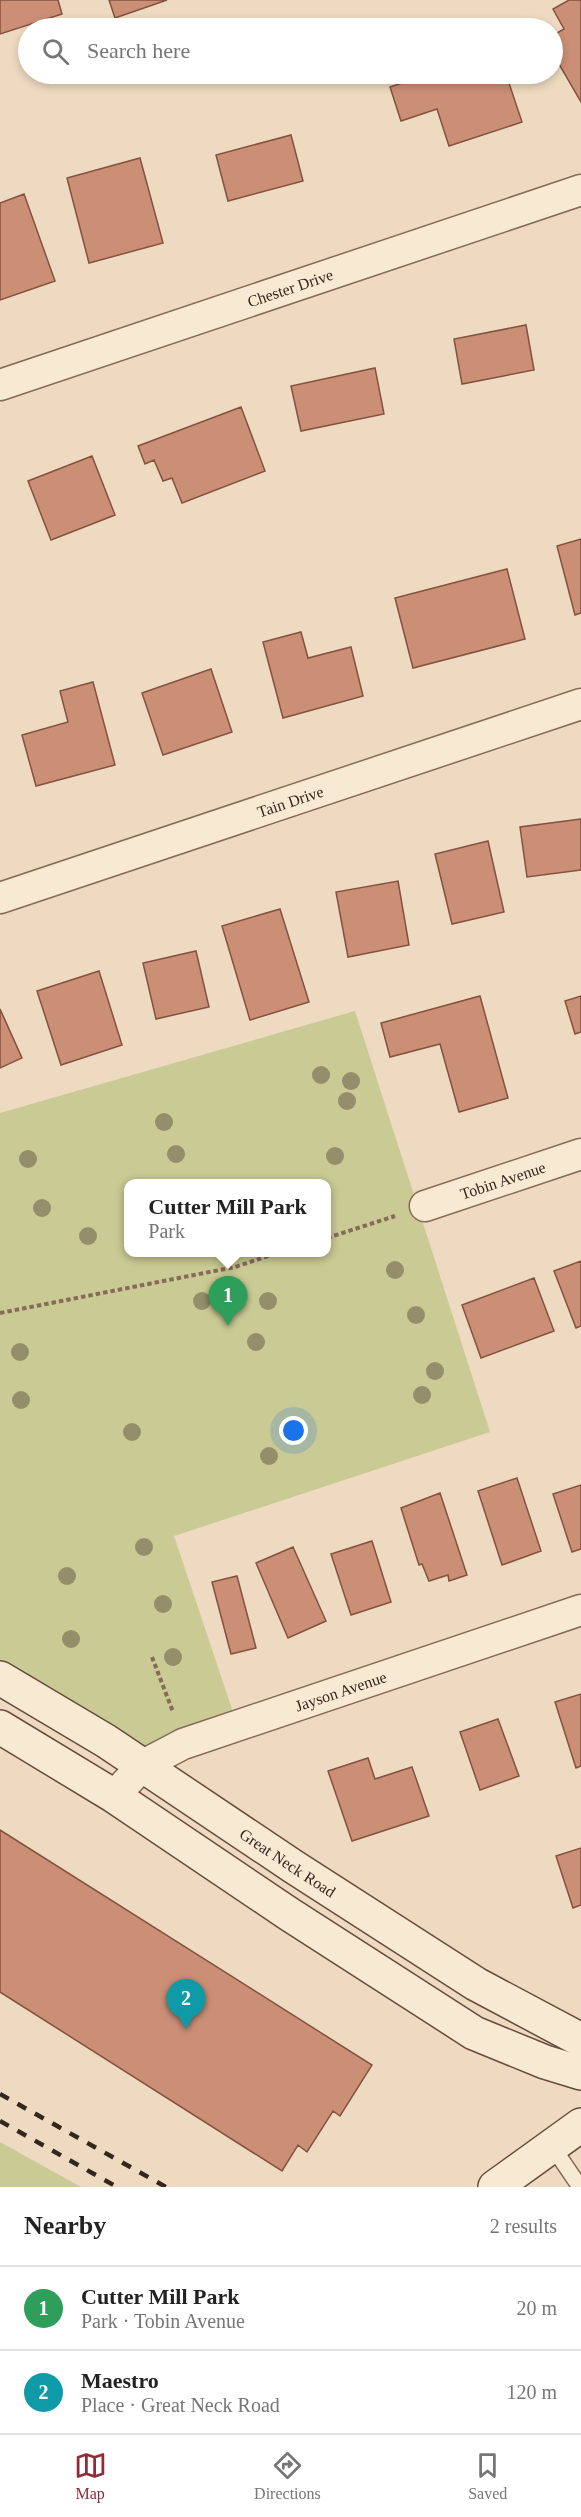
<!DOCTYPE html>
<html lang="en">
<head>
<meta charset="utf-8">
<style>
  body { margin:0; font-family:Georgia,serif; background:#f2f2f2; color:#222 }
  .you { position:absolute; left:294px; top:1431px; width:21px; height:21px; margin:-15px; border:4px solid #fff; border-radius:50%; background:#1a73e8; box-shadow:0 0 0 9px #1a73e833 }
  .badge { display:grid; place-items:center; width:39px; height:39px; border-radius:50%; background:#932a37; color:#fff; font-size:20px; font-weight:700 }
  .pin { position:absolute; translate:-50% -50px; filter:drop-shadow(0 2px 3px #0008) }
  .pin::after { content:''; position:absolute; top:32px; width:21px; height:18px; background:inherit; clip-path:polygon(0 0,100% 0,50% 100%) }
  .popup { position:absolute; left:124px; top:1179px; width:207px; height:78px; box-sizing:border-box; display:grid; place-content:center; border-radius:12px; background:#fff; filter:drop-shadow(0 2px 4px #0005); font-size:20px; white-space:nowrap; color:#767676 }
  .popup b { font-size:22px; color:#222 }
  .popup::after { content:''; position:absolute; left:50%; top:100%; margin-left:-12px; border:12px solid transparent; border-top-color:#fff }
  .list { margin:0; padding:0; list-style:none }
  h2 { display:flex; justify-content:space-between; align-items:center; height:78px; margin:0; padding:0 24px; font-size:26px }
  h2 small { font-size:20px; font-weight:400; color:#767676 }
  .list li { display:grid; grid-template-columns:39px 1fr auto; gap:18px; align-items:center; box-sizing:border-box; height:84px; padding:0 24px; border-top:2px solid #e0e0e0 }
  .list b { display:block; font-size:22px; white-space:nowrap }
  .list p { margin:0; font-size:20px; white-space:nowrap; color:#767676 }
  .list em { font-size:20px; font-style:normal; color:#767676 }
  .icon { flex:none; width:33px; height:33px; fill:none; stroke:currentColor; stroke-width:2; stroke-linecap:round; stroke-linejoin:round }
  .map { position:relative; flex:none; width:581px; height:2187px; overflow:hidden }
  .search { position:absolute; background:#fff; box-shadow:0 3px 9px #0003; left:18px; right:18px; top:18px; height:66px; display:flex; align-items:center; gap:15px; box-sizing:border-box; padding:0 21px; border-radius:33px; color:#767676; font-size:22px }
  .sheet { height:246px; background:#fff }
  nav { display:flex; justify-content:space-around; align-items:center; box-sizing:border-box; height:84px; border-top:2px solid #e0e0e0; background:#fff; font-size:16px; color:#767676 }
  nav a { display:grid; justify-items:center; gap:3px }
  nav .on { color:#932a37 }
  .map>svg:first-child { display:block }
  .green { fill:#caca94; fill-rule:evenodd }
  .building { fill:#cb8f76; stroke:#84523f; stroke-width:1.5 }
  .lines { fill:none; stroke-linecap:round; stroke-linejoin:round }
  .service-casing { stroke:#866b58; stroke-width:18 }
  .minor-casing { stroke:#866b58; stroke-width:33 }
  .secondary-casing { stroke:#674c3c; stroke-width:36 }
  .path { stroke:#866b58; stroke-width:4; stroke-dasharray:4.5 3; stroke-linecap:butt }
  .service { stroke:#f8e9d3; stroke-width:15 }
  .minor { stroke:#f8e9d3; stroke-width:30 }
  .secondary { stroke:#f8e9d3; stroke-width:33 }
  .rail { stroke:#35261d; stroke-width:4.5; stroke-dasharray:10 10; stroke-linecap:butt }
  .tree { fill:#948f6a }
  .labels { text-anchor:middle; stroke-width:4.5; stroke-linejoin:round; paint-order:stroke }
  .street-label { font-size:16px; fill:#35261d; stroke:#f4e5cf }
</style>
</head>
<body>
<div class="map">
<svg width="581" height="2187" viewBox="0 0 581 2187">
  <rect width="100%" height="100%" fill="#eddac0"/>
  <path class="green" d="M355,1011L490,1432L174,1536L236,1721L132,1758L0,1680V1113ZM129,1184H327V1252H129Z
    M0,2142L81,2187H0Z"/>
  <path class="building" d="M0,0H58L62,14L0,34Z
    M109,0H167L115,18Z
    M569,0H581V102L552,52V36L564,29L553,9Z
    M430,74H506L522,122L449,146L437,109L401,121L390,87Z
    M291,135L303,181L228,201L216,155Z
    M140,158L163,243L89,263L67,178Z
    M24,194L55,281L0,300V203Z
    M526,325L534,370L462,384L454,339Z
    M375,368L384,414L301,431L291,386Z
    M241,407L265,471L182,503L172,478L163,481L154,460L145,464L138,446Z
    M92,456L115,515L51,540L28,481Z
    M581,539V613L575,615L557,546Z
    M507,569L525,639L413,668L395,598Z
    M301,632L308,658L351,647L363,696L283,718L263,642Z
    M211,669L232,732L163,755L142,693Z
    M93,682L115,765L36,786L22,735L68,722L60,691Z
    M581,819V870L527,877L520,827Z
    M488,841L504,912L452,924L435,854Z
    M398,881L409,945L348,957L336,892Z
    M280,909L309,1002L250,1020L222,926Z
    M196,951L209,1007L156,1019L143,963Z
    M99,971L122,1045L61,1065L37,991Z
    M480,996L508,1098L459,1112L440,1044L390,1057L381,1023Z
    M581,996V1032L575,1034L565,1001Z
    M0,1009L22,1058L0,1068Z
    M581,1261V1326L576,1328L554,1271Z
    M534,1278L554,1331L481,1358L462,1305Z
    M517,1478L541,1551L502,1565L478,1491Z
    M581,1485V1549L572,1552L553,1494Z
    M440,1493L467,1575L449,1581L448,1575L429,1581L422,1564L419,1565L401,1508Z
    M372,1541L391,1602L351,1615L331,1554Z
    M293,1547L326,1621L288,1638L256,1563Z
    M237,1576L256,1648L231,1654L212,1582Z
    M581,1694V1766L576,1768L555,1702Z
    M498,1719L519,1776L480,1790L460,1732Z
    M368,1758L375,1779L412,1767L429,1816L352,1841L328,1771Z
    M0,1830L372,2065L340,2116L333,2111L307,2152L298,2145L282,2171L0,1992Z
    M581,1848V1905L573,1908L556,1856Z"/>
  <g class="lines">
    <g class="service-casing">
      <path id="service" d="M552,2146L580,2187"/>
    </g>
    <g class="minor-casing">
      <g id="minor">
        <path id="s1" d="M0,385L581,190"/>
        <path id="s2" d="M0,898L581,704"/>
        <path id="s3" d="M425,1206L581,1154"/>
        <path id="s4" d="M114,1796L143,1765L183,1744L581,1610"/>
      </g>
    </g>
    <g class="secondary-casing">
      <g id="secondary">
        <path id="s5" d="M0,1678L106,1741L294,1867L476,1984L581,2040"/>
        <path d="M0,1727L114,1796L289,1914L474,2033L545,2062L581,2073"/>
        <path d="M495,2187L581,2125"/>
      </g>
    </g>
    <path class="path" d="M327,1238L395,1216
      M0,1313L235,1267L280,1252
      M152,1657L173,1712"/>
    <use href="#service" class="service"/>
    <use href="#minor" class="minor"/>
    <use href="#secondary" class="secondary"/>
    <path class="rail" d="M0,2094L166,2187
      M0,2121L117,2187"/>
  </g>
  <g class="tree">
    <circle cx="321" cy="1075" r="9"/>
    <circle cx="351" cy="1081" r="9"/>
    <circle cx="347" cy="1101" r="9"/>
    <circle cx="164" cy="1122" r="9"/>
    <circle cx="176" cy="1154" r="9"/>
    <circle cx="335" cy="1156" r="9"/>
    <circle cx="28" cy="1159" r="9"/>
    <circle cx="42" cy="1208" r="9"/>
    <circle cx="88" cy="1236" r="9"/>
    <circle cx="395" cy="1270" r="9"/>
    <circle cx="202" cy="1301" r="9"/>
    <circle cx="268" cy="1301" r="9"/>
    <circle cx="416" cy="1315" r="9"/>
    <circle cx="256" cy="1342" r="9"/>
    <circle cx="20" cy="1352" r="9"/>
    <circle cx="435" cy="1371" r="9"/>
    <circle cx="422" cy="1395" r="9"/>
    <circle cx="21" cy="1400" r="9"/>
    <circle cx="132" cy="1432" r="9"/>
    <circle cx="269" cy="1456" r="9"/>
    <circle cx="144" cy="1547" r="9"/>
    <circle cx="67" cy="1576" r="9"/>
    <circle cx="163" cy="1604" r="9"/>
    <circle cx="71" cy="1639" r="9"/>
    <circle cx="173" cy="1657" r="9"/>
  </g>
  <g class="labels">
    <g class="street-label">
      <text dy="6" stroke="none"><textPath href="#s1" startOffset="306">Chester Drive</textPath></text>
      <text dy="6" stroke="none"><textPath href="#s2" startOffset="306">Tain Drive</textPath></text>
      <text dy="6" stroke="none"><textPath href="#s3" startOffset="82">Tobin Avenue</textPath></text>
      <text dy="6" stroke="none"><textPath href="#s4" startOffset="254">Jayson Avenue</textPath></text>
      <text dy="6" stroke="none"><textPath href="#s5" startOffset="342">Great Neck Road</textPath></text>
    </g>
  </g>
</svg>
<div class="you"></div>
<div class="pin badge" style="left:228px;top:1326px;background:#2e9e5b">1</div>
<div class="popup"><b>Cutter Mill Park</b>Park</div>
<div class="pin badge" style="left:186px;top:2029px;background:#0f9aa8">2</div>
<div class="search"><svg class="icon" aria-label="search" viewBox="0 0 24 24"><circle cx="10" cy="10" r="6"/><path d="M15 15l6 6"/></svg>Search here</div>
</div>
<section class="sheet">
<h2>Nearby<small>2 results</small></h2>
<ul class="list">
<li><span class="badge" style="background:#2e9e5b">1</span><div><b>Cutter Mill Park</b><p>Park · Tobin Avenue</p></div><em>20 m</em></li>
<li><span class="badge" style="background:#0f9aa8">2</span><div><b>Maestro</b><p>Place · Great Neck Road</p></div><em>120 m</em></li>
</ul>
</section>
<nav>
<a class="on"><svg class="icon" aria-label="map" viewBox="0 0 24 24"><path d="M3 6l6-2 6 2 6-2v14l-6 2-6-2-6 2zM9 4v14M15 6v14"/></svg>Map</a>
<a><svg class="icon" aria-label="directions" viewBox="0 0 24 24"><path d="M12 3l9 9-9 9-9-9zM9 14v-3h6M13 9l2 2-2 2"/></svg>Directions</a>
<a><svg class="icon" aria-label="saved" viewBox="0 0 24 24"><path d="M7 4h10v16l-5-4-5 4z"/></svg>Saved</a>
</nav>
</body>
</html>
